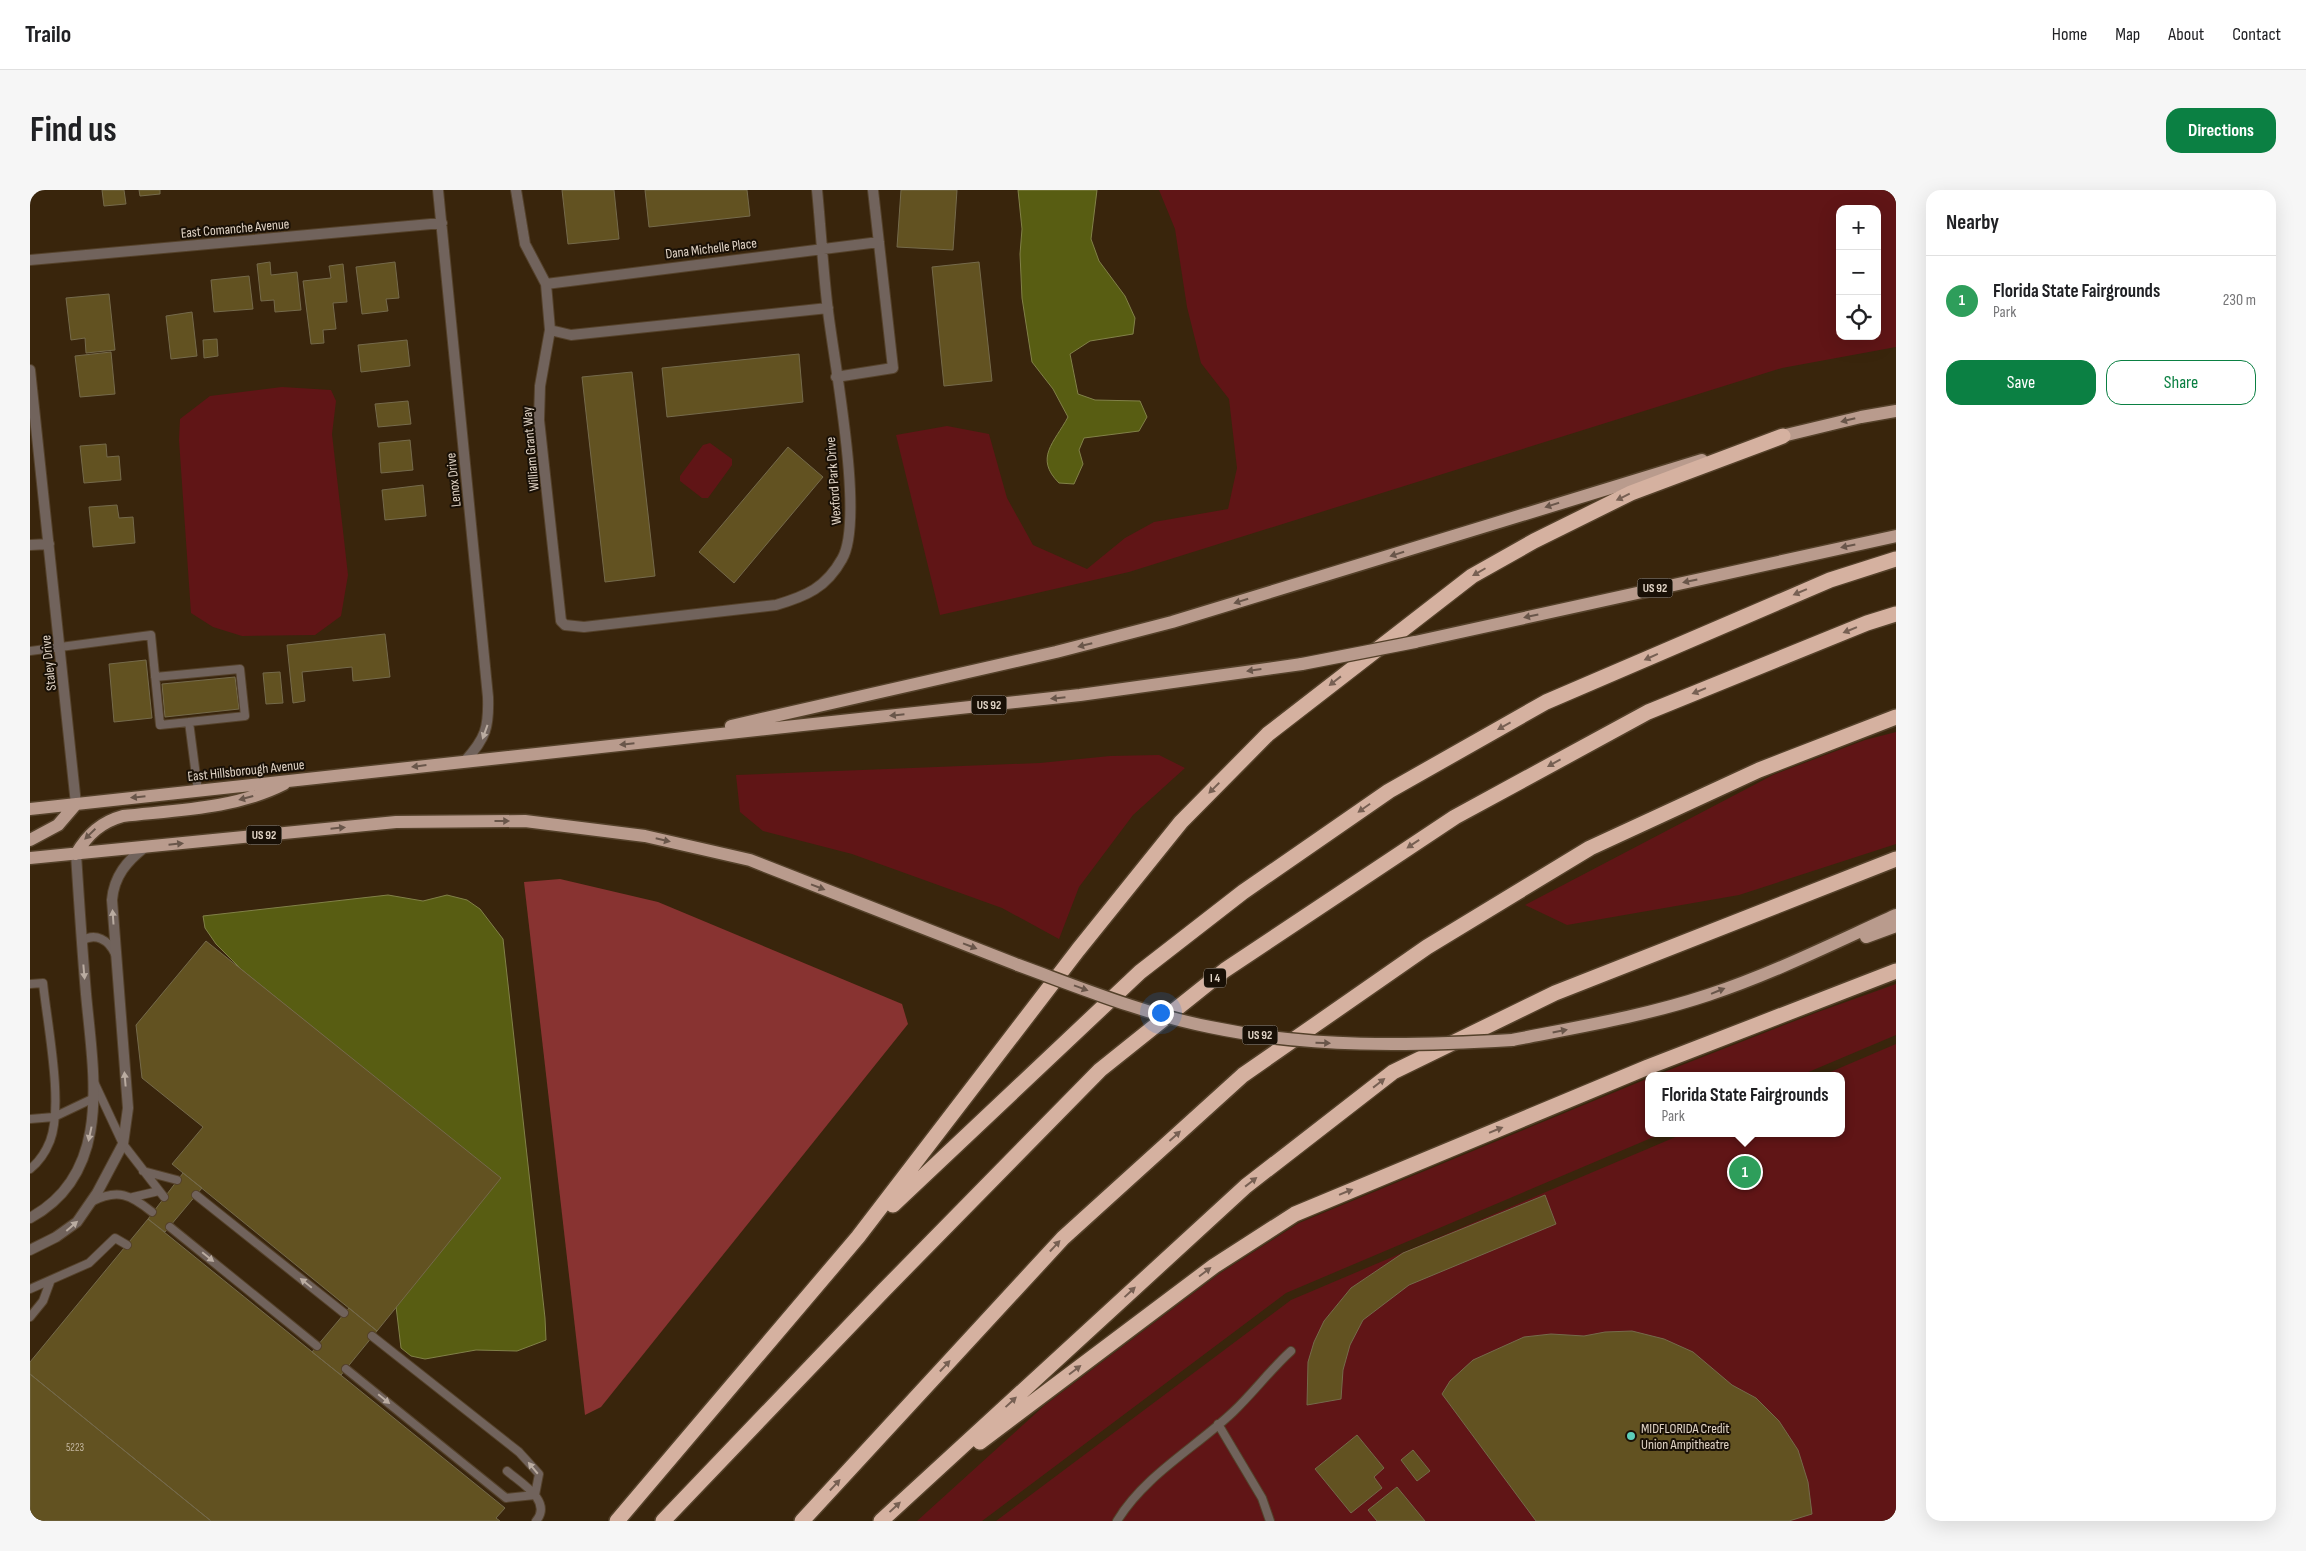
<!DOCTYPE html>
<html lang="en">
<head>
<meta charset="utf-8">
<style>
  body { margin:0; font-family:"Sofia Sans Condensed",sans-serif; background:#f6f6f6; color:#202124 }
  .controls { position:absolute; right:15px; top:15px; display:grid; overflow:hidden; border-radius:10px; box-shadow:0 5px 20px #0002 }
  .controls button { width:45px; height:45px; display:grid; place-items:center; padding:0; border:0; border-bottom:1px solid #e0e0e0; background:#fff; color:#202124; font:25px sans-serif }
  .you { position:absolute; left:1130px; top:822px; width:18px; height:18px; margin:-12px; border:4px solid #fff; border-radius:50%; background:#1a73e8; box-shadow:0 0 0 8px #1a73e833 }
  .badge { display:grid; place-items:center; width:32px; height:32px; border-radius:50%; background:#0b8043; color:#fff; font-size:16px; font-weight:700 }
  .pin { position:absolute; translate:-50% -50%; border:2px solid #fff; box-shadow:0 1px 5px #0006 }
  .popup { position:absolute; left:1615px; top:882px; width:200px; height:65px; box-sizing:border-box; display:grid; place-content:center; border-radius:10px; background:#fff; filter:drop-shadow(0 1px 4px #0005); font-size:16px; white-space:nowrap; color:#757577 }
  .popup b { font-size:19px; color:#202124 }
  .popup::after { content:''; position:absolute; left:50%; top:100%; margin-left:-10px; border:10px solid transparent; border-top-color:#fff }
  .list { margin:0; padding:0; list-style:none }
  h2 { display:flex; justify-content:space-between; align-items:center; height:65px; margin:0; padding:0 20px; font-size:21px }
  h2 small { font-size:16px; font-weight:400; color:#757577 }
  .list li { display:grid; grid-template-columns:32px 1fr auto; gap:15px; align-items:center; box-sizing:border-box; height:90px; padding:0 20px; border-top:1px solid #e0e0e0 }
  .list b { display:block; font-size:19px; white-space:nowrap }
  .list p { margin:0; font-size:16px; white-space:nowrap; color:#757577 }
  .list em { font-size:16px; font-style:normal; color:#757577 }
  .actions { display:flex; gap:10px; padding:15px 20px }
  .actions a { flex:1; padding:11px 0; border:1px solid #0b8043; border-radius:15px; text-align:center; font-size:18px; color:#0b8043 }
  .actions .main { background:#0b8043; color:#fff }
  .icon { flex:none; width:28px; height:28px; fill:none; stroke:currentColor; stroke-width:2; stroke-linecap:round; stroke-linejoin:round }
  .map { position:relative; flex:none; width:1866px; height:1331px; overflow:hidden; border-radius:15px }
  header { display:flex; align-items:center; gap:30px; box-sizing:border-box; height:70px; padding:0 25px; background:#fff; border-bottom:1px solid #e0e0e0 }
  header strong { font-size:24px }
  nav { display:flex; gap:28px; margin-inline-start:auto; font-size:18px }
  .intro { display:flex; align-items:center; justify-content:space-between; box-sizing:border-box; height:120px; padding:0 30px }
  h1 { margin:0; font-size:35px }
  .button { padding:12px 22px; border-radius:15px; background:#0b8043; color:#fff; font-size:18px; font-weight:700 }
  main { display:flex; gap:30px; padding:0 30px }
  aside { flex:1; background:#fff; border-radius:15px; box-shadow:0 5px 20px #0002 }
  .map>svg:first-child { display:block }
  .green { fill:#601516; fill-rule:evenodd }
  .forest { fill:#883331 }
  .water { fill:#585d12; stroke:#818148 }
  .building { fill:#625221; stroke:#756a4b }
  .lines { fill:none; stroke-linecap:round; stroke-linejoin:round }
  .lane-casing { stroke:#54412a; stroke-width:10 }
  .street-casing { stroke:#54412a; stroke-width:12 }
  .primary-casing { stroke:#54412a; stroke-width:15 }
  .highway-casing { stroke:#54412a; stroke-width:18 }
  .lane { stroke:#71635c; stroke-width:8 }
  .street { stroke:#71635c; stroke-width:10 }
  .primary { stroke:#b99b8d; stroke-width:12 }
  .highway { stroke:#d5b1a0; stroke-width:15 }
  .primary-bridge-casing { stroke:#54412a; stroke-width:15; stroke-linecap:butt }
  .primary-bridge { stroke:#b99b8d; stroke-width:12 }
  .oneway { fill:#69564a }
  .oneway2 { fill:#776053 }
  .oneway3 { fill:#baaca1 }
  .poi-dot { fill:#5dceb9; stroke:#191006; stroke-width:2 }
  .labels { text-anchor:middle; stroke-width:4; stroke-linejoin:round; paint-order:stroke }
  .number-label { font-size:11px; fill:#c1b49d }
  .shield { fill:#191006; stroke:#a5998c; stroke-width:1 }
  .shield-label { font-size:12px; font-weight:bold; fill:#e1d4c6 }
  .street-label { font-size:14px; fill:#e1d4c6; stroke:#191006 }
  .poi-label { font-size:14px; fill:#e1d4c6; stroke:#191006; text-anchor:start }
</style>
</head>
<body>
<header>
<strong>Trailo</strong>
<nav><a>Home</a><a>Map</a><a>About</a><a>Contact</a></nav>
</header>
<div class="intro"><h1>Find us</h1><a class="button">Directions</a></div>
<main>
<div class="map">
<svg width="1866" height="1331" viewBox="0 0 1866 1331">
  <rect width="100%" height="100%" fill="#39250c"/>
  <path class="green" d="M1129,0H1866V157L1752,178L1099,382L910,425L866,245L917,236L959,244L977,308L1003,355L1057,379L1095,348L1124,332L1198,319L1207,278L1199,209L1171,173L1157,117L1145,39ZM1810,19H1847V146H1810Z
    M252,197L301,200L306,211L302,244L318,385L311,426L285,445L212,446L183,437L161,423L149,250L150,229L180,206Z
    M680,253L702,269V275L678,308H672L650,291V286L673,255Z
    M1866,542V654L1709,705L1537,735L1495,715L1743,585L1835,550Z
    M1129,565L1155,578L1103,625L1049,697L1029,749L972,718L822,664L733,641L710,622L706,585L1010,573L1080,566Z
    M1866,794V845L1769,886H1624L1788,822Z
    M1866,854V1331H966L1261,1110L1655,943H1811V886H1791Z
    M1619,888V943H1633L1256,1103L952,1331H887L1015,1215L1189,1084L1269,1033Z"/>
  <path class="forest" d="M530,689L628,712L872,814L878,834L571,1217L555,1225L494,692Z"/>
  <path class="water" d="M988,0H1067L1061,49L1069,71L1095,106L1105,128L1103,144L1060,151L1040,164L1048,204L1065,210L1110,211L1117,227L1109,241L1054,248L1049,260L1053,274L1044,294L1029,293C1004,268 1024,253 1038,227L1023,199L1002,172L992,108L990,64L992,39Z
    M358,705L393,711L417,705L437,710L450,719L473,749L515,1128L516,1150L487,1161L446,1160L395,1169L381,1166L371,1158L338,882L212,780L186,754L175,738L173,726Z"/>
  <path class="building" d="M72,0H94L96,14L74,16Z
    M109,0H130V4L110,6Z
    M532,0H584L589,49L538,54Z
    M615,0H717L720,26L619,37Z
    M871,0H927L923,60L867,57Z
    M240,72L241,85L267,82L271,120L245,122L244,110L231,111L227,74Z
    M365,72L369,108L356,109L358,121L332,124L326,77Z
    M949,72L962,191L914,196L902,77Z
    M313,74L317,112L303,113L306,139L293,140L294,153L281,154L273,91L301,88L299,76Z
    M219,86L223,119L184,122L181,90Z
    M79,104L85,160L56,163L55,148L41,150L36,108Z
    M162,122L167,166L141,169L136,126Z
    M187,149L188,166L174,168L173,150Z
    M377,150L380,176L331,182L328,155Z
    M81,162L85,204L50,207L45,166Z
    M769,164L773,212L637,227L632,178Z
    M602,182L625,386L575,392L552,187Z
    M378,211L381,234L348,237L345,214Z
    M380,250L383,280L351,283L349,253Z
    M76,254L77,267L89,266L91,290L54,293L50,256Z
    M758,257L793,287L704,393L669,362Z
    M393,295L396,326L355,330L352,300Z
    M87,315L89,328L103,327L105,353L63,357L59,317Z
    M355,444L360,487L323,491L322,477L272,482L275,511L263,513L257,455Z
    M116,470L122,528L84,532L79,474Z
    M250,482L253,513L236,514L233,483Z
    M205,487L209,519L135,527L132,494Z
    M176,751L471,988L347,1141L142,974L173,937L112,888L106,835Z
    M153,983L172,998L135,1042L118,1029Z
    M1515,1005L1526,1034L1379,1095L1333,1130L1320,1155L1313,1180L1311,1209L1277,1215L1278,1172L1284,1152L1294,1131L1321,1098L1373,1063Z
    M118,1029L475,1318L466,1328L470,1331H181L0,1184V1172Z
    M319,1118L347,1141L311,1185L282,1162Z
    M1602,1141L1634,1149L1663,1162L1702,1195L1726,1208L1749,1231L1768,1260L1778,1292L1782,1324L1759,1331H1506L1412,1204L1420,1191L1443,1170L1494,1147L1521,1144L1554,1146L1575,1142Z
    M0,1184L181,1331H0Z
    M1327,1245L1354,1278L1344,1287L1352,1298L1321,1323L1285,1279Z
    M1383,1260L1400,1281L1387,1291L1371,1270Z
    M1367,1297L1395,1331H1347L1338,1320Z"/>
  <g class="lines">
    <g class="lane-casing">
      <path id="lane" d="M0,461L121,445L130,535L159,532L168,601
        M125,487L210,479L215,526L159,532
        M52,751C65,742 79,750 85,764
        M0,794L13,793C17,833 34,915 20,951C16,961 9,972 0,979
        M64,892L93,954L134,1007
        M0,929L24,927L64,908
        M113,981L147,990
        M166,1005L314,1123
        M103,1007L129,1001
        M61,1012C88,998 101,1005 122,1022
        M140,1037L287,1156
        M0,1099L59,1073L85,1048L97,1055
        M0,1127L13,1111L20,1092
        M316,1179L476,1308L505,1305L509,1284L489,1262L342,1146
        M1188,1234L1232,1308L1240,1331
        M477,1281C491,1293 523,1311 506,1331
        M1087,1331C1115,1285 1165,1258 1203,1222C1224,1202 1240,1180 1261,1161"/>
    </g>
    <g class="street-casing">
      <path id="street" d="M408,0L458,507C459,537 456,548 435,571
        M486,0L495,54L516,94L520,140L510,196L509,230L531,431L535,435L554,437L746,415C776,406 796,398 812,369C835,330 804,172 798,121C793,81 791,40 787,0
        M0,70L412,33
        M516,94L849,52
        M520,140L541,145L798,118
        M0,180L46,614
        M806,187L863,178L843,0
        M0,355L19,354
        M0,1028C84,983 63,882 56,804C52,757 49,711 46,664
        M0,1060L26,1047L47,1032L67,1003L93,954L98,918L82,710C84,686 97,671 115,657"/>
    </g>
    <g class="primary-casing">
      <path id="primary" d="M1744,248L1831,227L1866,221
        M1385,452L1866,346
        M701,536L1026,462L1142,432L1672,270
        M0,619L1050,505L1272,474
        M0,650L28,635L46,614
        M46,664C58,644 71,632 93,626C147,620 205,619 254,594
        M0,668L366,632L495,631L615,646L720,670L988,775
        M1836,747L1866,736
        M1482,850C1548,837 1615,826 1678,805C1742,784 1804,753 1866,725"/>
    </g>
    <g class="highway-casing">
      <path id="highway" d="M863,1015L1110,782L1213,702L1359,601L1516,512L1800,390L1866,369
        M950,1252L1184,1076L1265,1024L1618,877L1866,781
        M587,1331L828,1047L1048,760L1151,632L1238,544L1442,386L1504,351L1601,303L1753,246
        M633,1331L854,1100L1070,880L1195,780L1425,627L1618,522L1837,433L1866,424
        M772,1331L1033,1048L1213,885L1397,757L1560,658L1729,580L1866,527
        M851,1331L1216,996L1363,882L1525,803L1866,669"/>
    </g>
    <use href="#lane" class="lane"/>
    <use href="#street" class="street"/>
    <use href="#primary" class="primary"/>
    <use href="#highway" class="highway"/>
    <g class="primary-bridge-casing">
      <path id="primary-bridge" d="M1272,474L1385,452
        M988,775C1051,798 1114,824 1180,837C1280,858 1381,856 1482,850"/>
    </g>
    <use href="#primary-bridge" class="primary-bridge"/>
  </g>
  <defs><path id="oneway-solid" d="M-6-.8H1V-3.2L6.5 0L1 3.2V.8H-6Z" transform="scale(1.25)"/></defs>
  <g class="oneway">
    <use href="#oneway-solid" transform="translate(1818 230) rotate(166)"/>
    <use href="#oneway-solid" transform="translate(1522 315) rotate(162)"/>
    <use href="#oneway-solid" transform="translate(1818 356) rotate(168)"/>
    <use href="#oneway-solid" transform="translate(1367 364) rotate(162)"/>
    <use href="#oneway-solid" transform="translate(1660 391) rotate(168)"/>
    <use href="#oneway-solid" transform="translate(1211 411) rotate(163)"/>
    <use href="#oneway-solid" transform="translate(1501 426) rotate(168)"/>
    <use href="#oneway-solid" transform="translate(1055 455) rotate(166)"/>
    <use href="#oneway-solid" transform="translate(1224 480) rotate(172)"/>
    <use href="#oneway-solid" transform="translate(1028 508) rotate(174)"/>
    <use href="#oneway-solid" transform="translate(867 525) rotate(174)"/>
    <use href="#oneway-solid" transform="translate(597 554) rotate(174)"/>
    <use href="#oneway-solid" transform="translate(389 576) rotate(173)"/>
    <use href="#oneway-solid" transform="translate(108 607) rotate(174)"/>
    <use href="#oneway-solid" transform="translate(216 608) rotate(165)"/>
    <use href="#oneway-solid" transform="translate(472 631)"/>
    <use href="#oneway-solid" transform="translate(308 638) rotate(-6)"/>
    <use href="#oneway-solid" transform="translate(60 644) rotate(136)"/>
    <use href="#oneway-solid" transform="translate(633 650) rotate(13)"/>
    <use href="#oneway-solid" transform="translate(146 654) rotate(-6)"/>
    <use href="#oneway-solid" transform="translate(788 697) rotate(21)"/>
    <use href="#oneway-solid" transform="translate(940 756) rotate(21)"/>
    <use href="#oneway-solid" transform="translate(1051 798) rotate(20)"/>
    <use href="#oneway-solid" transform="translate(1688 801) rotate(-22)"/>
    <use href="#oneway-solid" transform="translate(1530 841) rotate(-11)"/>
    <use href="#oneway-solid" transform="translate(1293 853) rotate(2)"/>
  </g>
  <g class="oneway2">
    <use href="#oneway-solid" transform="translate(1593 307) rotate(154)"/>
    <use href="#oneway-solid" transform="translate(1449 382) rotate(150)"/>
    <use href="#oneway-solid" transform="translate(1770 402) rotate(157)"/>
    <use href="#oneway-solid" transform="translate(1820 440) rotate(158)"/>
    <use href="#oneway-solid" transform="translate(1621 467) rotate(156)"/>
    <use href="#oneway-solid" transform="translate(1305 491) rotate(142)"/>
    <use href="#oneway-solid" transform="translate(1669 501) rotate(158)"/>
    <use href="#oneway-solid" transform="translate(1474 536) rotate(151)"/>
    <use href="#oneway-solid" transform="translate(1524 573) rotate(151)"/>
    <use href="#oneway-solid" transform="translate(1184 598) rotate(135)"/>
    <use href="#oneway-solid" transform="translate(1334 618) rotate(145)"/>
    <use href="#oneway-solid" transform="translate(1383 654) rotate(146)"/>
    <use href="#oneway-solid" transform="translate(1349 893) rotate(-38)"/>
    <use href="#oneway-solid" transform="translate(1466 940) rotate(-22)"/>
    <use href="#oneway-solid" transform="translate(1145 946) rotate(-42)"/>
    <use href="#oneway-solid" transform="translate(1221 992) rotate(-38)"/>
    <use href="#oneway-solid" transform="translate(1316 1002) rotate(-22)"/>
    <use href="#oneway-solid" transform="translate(1025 1056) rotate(-47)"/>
    <use href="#oneway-solid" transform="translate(1175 1082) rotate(-37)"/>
    <use href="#oneway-solid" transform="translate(1100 1102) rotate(-43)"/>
    <use href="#oneway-solid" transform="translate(915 1176) rotate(-47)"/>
    <use href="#oneway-solid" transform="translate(1045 1180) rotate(-37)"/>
    <use href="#oneway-solid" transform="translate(981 1212) rotate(-43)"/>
    <use href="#oneway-solid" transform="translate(805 1295) rotate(-47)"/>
    <use href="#oneway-solid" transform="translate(865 1317) rotate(-43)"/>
  </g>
  <g class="oneway3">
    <use href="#oneway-solid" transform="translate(455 542) rotate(110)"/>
    <use href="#oneway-solid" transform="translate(83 727) rotate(-94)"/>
    <use href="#oneway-solid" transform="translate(54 782) rotate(85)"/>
    <use href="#oneway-solid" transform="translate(95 889) rotate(-95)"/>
    <use href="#oneway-solid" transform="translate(60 944) rotate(102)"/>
    <use href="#oneway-solid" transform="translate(42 1036) rotate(-41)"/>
    <use href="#oneway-solid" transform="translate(178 1067) rotate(39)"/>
    <use href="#oneway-solid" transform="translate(276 1093) rotate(-141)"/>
    <use href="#oneway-solid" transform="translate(354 1209) rotate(39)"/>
    <use href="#oneway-solid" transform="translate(503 1278) rotate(-130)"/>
  </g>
  <circle class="poi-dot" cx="1601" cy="1246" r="5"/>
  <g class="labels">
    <g class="number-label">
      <text x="45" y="1261">5223</text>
    </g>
    <g class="shield">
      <rect x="1607.5" y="388.5" width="35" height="19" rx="4"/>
      <rect x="941.5" y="505.5" width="35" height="19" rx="4"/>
      <rect x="216.5" y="635.5" width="35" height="19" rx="4"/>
      <rect x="1174" y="778.5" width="22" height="19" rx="4"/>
      <rect x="1212.5" y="835.5" width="35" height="19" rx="4"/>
    </g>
    <g class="shield-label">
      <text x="1625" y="402">US 92</text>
      <text x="959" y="519">US 92</text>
      <text x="234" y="649">US 92</text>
      <text x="1185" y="792">I 4</text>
      <text x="1230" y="849">US 92</text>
    </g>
    <g class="street-label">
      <text transform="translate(205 38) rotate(-5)" y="5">East Comanche Avenue</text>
      <text transform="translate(681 58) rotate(-7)" y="5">Dana Michelle Place</text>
      <text transform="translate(500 259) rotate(-95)" y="5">William Grant Way</text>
      <text transform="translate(423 290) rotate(-96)" y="5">Lenox Drive</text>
      <text transform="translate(803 291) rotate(-94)" y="5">Wexford Park Drive</text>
      <text transform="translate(18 473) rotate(-96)" y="5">Staley Drive</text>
      <text transform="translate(216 580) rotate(-6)" y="5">East Hillsborough Avenue</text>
    </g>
    <g class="poi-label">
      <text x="1611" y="1243">MIDFLORIDA Credit<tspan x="1611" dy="16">Union Ampitheatre</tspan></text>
    </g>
  </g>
</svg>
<div class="controls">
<button>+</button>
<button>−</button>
<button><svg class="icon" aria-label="locate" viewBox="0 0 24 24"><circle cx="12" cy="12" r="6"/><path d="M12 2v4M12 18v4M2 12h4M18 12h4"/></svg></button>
</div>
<div class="you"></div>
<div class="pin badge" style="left:1715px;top:982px;background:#2e9e5b">1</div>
<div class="popup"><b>Florida State Fairgrounds</b>Park</div>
</div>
<aside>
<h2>Nearby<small></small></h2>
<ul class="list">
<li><span class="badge" style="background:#2e9e5b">1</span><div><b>Florida State Fairgrounds</b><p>Park</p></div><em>230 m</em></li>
</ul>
<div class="actions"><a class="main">Save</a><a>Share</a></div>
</aside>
</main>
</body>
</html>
